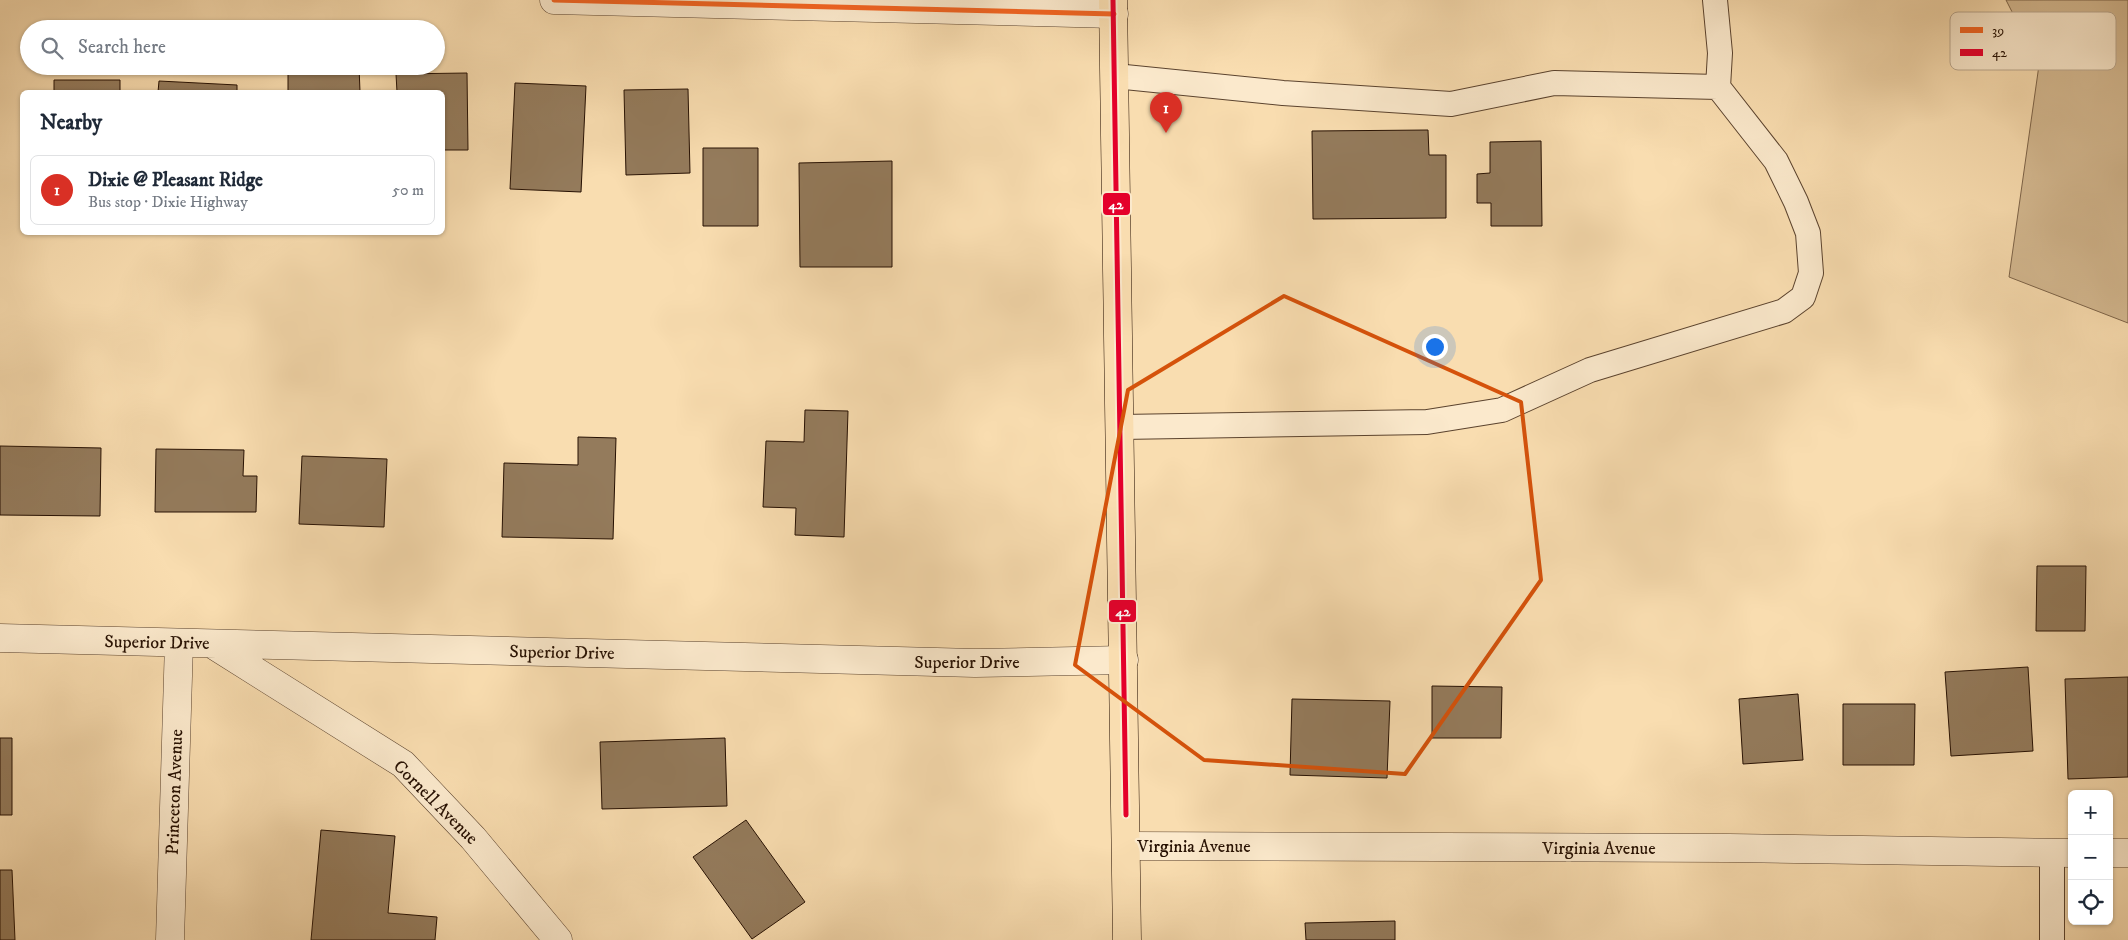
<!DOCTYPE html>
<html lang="en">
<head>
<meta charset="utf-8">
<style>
  body { margin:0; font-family:"IM FELL DW Pica",serif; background:#f6f6f7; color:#1f2937 }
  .controls { position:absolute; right:15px; bottom:15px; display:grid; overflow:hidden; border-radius:8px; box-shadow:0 1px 4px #0004 }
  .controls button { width:45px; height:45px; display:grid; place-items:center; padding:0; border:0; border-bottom:1px solid #e0e1e3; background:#fff; color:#1f2937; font:25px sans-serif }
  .you { position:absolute; left:1434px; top:346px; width:18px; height:18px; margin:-12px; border:4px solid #fff; border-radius:50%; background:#1a73e8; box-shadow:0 0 0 8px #1a73e833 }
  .badge { display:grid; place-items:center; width:32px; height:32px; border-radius:50%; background:#d93025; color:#fff; font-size:16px; font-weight:700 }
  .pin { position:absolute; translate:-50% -41px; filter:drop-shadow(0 1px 2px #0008) }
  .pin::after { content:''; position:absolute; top:26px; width:18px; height:15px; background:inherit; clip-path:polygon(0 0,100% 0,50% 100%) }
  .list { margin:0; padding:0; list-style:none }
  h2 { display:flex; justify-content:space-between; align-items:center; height:65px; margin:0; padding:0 20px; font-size:21px }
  h2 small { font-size:16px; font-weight:400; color:#747a83 }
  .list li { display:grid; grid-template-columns:32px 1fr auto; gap:15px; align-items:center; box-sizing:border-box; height:70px; margin:0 10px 10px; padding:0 10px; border:1px solid #e0e1e3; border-radius:8px }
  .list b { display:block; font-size:19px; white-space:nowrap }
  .list p { margin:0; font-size:16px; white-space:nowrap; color:#747a83 }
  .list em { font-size:16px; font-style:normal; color:#747a83 }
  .icon { flex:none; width:28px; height:28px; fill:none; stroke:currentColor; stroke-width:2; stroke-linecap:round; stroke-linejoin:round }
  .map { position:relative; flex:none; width:2128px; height:940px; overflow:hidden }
  .search { position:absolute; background:#fff; box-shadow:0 1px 4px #0004; left:20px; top:20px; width:425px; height:55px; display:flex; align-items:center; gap:12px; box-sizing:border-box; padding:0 18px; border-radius:28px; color:#747a83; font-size:19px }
  .panel { position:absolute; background:#fff; box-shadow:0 1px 4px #0004; left:20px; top:90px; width:425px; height:145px; border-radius:8px }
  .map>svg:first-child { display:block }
  .green { fill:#d5ba92; stroke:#7e654a }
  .building { fill:#947b5c; stroke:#261002 }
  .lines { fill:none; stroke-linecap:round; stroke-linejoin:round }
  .lane-casing { stroke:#5b432e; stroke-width:26 }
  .street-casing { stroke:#5b432e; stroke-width:29 }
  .primary-casing { stroke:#261002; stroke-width:29 }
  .lane { stroke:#fbe9cc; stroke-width:24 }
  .street { stroke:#fbe9cc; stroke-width:28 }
  .primary { stroke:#f9ddb0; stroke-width:28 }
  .bus-1-casing { stroke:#fbe9cc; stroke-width:9 }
  .bus-2-casing { stroke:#fbe9cc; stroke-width:9 }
  .bus-1 { stroke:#f26522; stroke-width:5 }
  .bus-2 { stroke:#e4002b; stroke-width:5 }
  .marked { fill:none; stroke:#d5520b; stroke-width:4; stroke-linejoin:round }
  .labels { text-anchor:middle; stroke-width:4.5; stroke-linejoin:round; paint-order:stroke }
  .street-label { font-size:18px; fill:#261002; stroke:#fbe9cc }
  .key { fill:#fbe9cc; stroke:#bba88f; stroke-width:1 }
  .key-label { font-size:14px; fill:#261002 }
  .line-badge { stroke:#fbe9cc; stroke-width:2 }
  .badge-label { font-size:14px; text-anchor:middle; font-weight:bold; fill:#fff }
</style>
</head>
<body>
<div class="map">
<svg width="2128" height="940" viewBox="0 0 2128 940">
  <rect width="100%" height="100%" fill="#f9ddb0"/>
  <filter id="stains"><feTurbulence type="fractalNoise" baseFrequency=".004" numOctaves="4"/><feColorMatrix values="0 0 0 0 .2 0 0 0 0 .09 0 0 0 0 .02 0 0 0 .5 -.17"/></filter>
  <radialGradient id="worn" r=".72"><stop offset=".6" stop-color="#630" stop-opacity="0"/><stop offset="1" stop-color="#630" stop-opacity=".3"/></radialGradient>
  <path class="green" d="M2006,0H2128V323L2009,277L2039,65Z"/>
  <path class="building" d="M288,66H359L360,92H288Z
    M467,73L468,150H442V92H397L396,74Z
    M54,80H120V92H54Z
    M159,81L237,85V92H158Z
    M515,83L586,86L581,192L510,189Z
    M688,89L690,173L626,175L624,90Z
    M1428,130L1429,155H1446V218L1313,219L1312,131Z
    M1541,141L1542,226H1491V203H1477V174L1490,173V142Z
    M703,148H758V226H703Z
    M892,161V267H800L799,163Z
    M805,410L848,411L844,537L795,535L796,508L763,507L766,441L804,442Z
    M578,437L616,438L613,539L502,537L504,463L578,465Z
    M0,446L101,448L100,516L0,515Z
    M156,449L244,450L243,476H257L256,512H155Z
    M302,456L387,459L384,527L299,524Z
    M2037,566H2086L2085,631H2036Z
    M2028,667L2033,751L1951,756L1945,672Z
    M2128,677V777L2068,779L2065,679Z
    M1432,686L1502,687L1501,738H1432Z
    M1798,694L1803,760L1743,764L1739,699Z
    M1292,699L1390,701L1387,778L1290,775Z
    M1843,704H1915L1914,765H1843Z
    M0,738H12V815H0Z
    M725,738L727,806L602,809L600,742Z
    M746,820L805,902L752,939L693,857Z
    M321,830L395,836L388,913L437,917L435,940H311Z
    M0,870H12L15,940H0Z
    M1395,921V940H1306L1305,923Z"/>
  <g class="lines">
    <g class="lane-casing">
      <path id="lane" d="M1115,76L1283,93L1451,104L1554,83L1718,87
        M1121,427L1427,422L1502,410L1590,370L1784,311L1803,297L1811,273L1808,233L1796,202L1776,161L1718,87L1720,53L1715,0
        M2052,940V853"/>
    </g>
    <g class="street-casing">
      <path id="street" d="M554,0L1114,14
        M0,638L975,663L1124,660
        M212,644L403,764L473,838L558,940
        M1127,846L1729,848L2072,853
        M2109,853H2128
        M170,940L179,643"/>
    </g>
    <g class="primary-casing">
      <path id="primary" d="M1113,0L1127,940"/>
    </g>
    <use href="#lane" class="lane"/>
    <use href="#street" class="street"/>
    <use href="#primary" class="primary"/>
    <g class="bus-1-casing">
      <path id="bus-1" d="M554,0L1114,14"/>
    </g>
    <g class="bus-2-casing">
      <path id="bus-2" d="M1113,0L1126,815"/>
    </g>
    <use href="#bus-1" class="bus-1"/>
    <use href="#bus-2" class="bus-2"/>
  </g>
  <path class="marked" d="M1284,296L1521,402L1541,580L1405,774L1204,760L1075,665L1128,390Z"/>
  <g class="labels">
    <g class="street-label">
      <text transform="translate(157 642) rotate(1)" y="6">Superior Drive</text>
      <text transform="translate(562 652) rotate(1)" y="6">Superior Drive</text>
      <text x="967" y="668">Superior Drive</text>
      <text transform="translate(174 792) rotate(-88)" y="6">Princeton Avenue</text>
      <text transform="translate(436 802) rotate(45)" y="6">Cornell Avenue</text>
      <text x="1194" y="852">Virginia Avenue</text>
      <text x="1599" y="854">Virginia Avenue</text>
    </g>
  </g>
  <rect x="1950" y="12" width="166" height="58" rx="8" class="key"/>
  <rect x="1960" y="27" width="23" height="6" fill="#f26522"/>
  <rect x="1960" y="49" width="23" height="7" fill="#e4002b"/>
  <g class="key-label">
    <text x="1992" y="35">39</text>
    <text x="1992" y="57">42</text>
  </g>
  <g class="line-badge">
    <rect x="1102" y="192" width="29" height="24" rx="5" fill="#e4002b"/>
    <rect x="1108" y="599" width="29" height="24" rx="5" fill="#e4002b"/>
  </g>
  <g class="badge-label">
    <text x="1116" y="209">42</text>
    <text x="1123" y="616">42</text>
  </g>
  <rect width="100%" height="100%" filter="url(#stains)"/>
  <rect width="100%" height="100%" fill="url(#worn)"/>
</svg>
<div class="controls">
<button>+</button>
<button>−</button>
<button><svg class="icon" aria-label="locate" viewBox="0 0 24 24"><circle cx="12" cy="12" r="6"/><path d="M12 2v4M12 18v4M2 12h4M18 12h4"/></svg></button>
</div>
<div class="you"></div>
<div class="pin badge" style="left:1166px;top:133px">1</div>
<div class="search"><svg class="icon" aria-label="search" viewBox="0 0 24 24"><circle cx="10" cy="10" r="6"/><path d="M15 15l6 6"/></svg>Search here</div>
<section class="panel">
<h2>Nearby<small></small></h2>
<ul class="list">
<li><span class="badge">1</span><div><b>Dixie @ Pleasant Ridge</b><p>Bus stop · Dixie Highway</p></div><em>50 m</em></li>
</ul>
</section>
</div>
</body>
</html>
